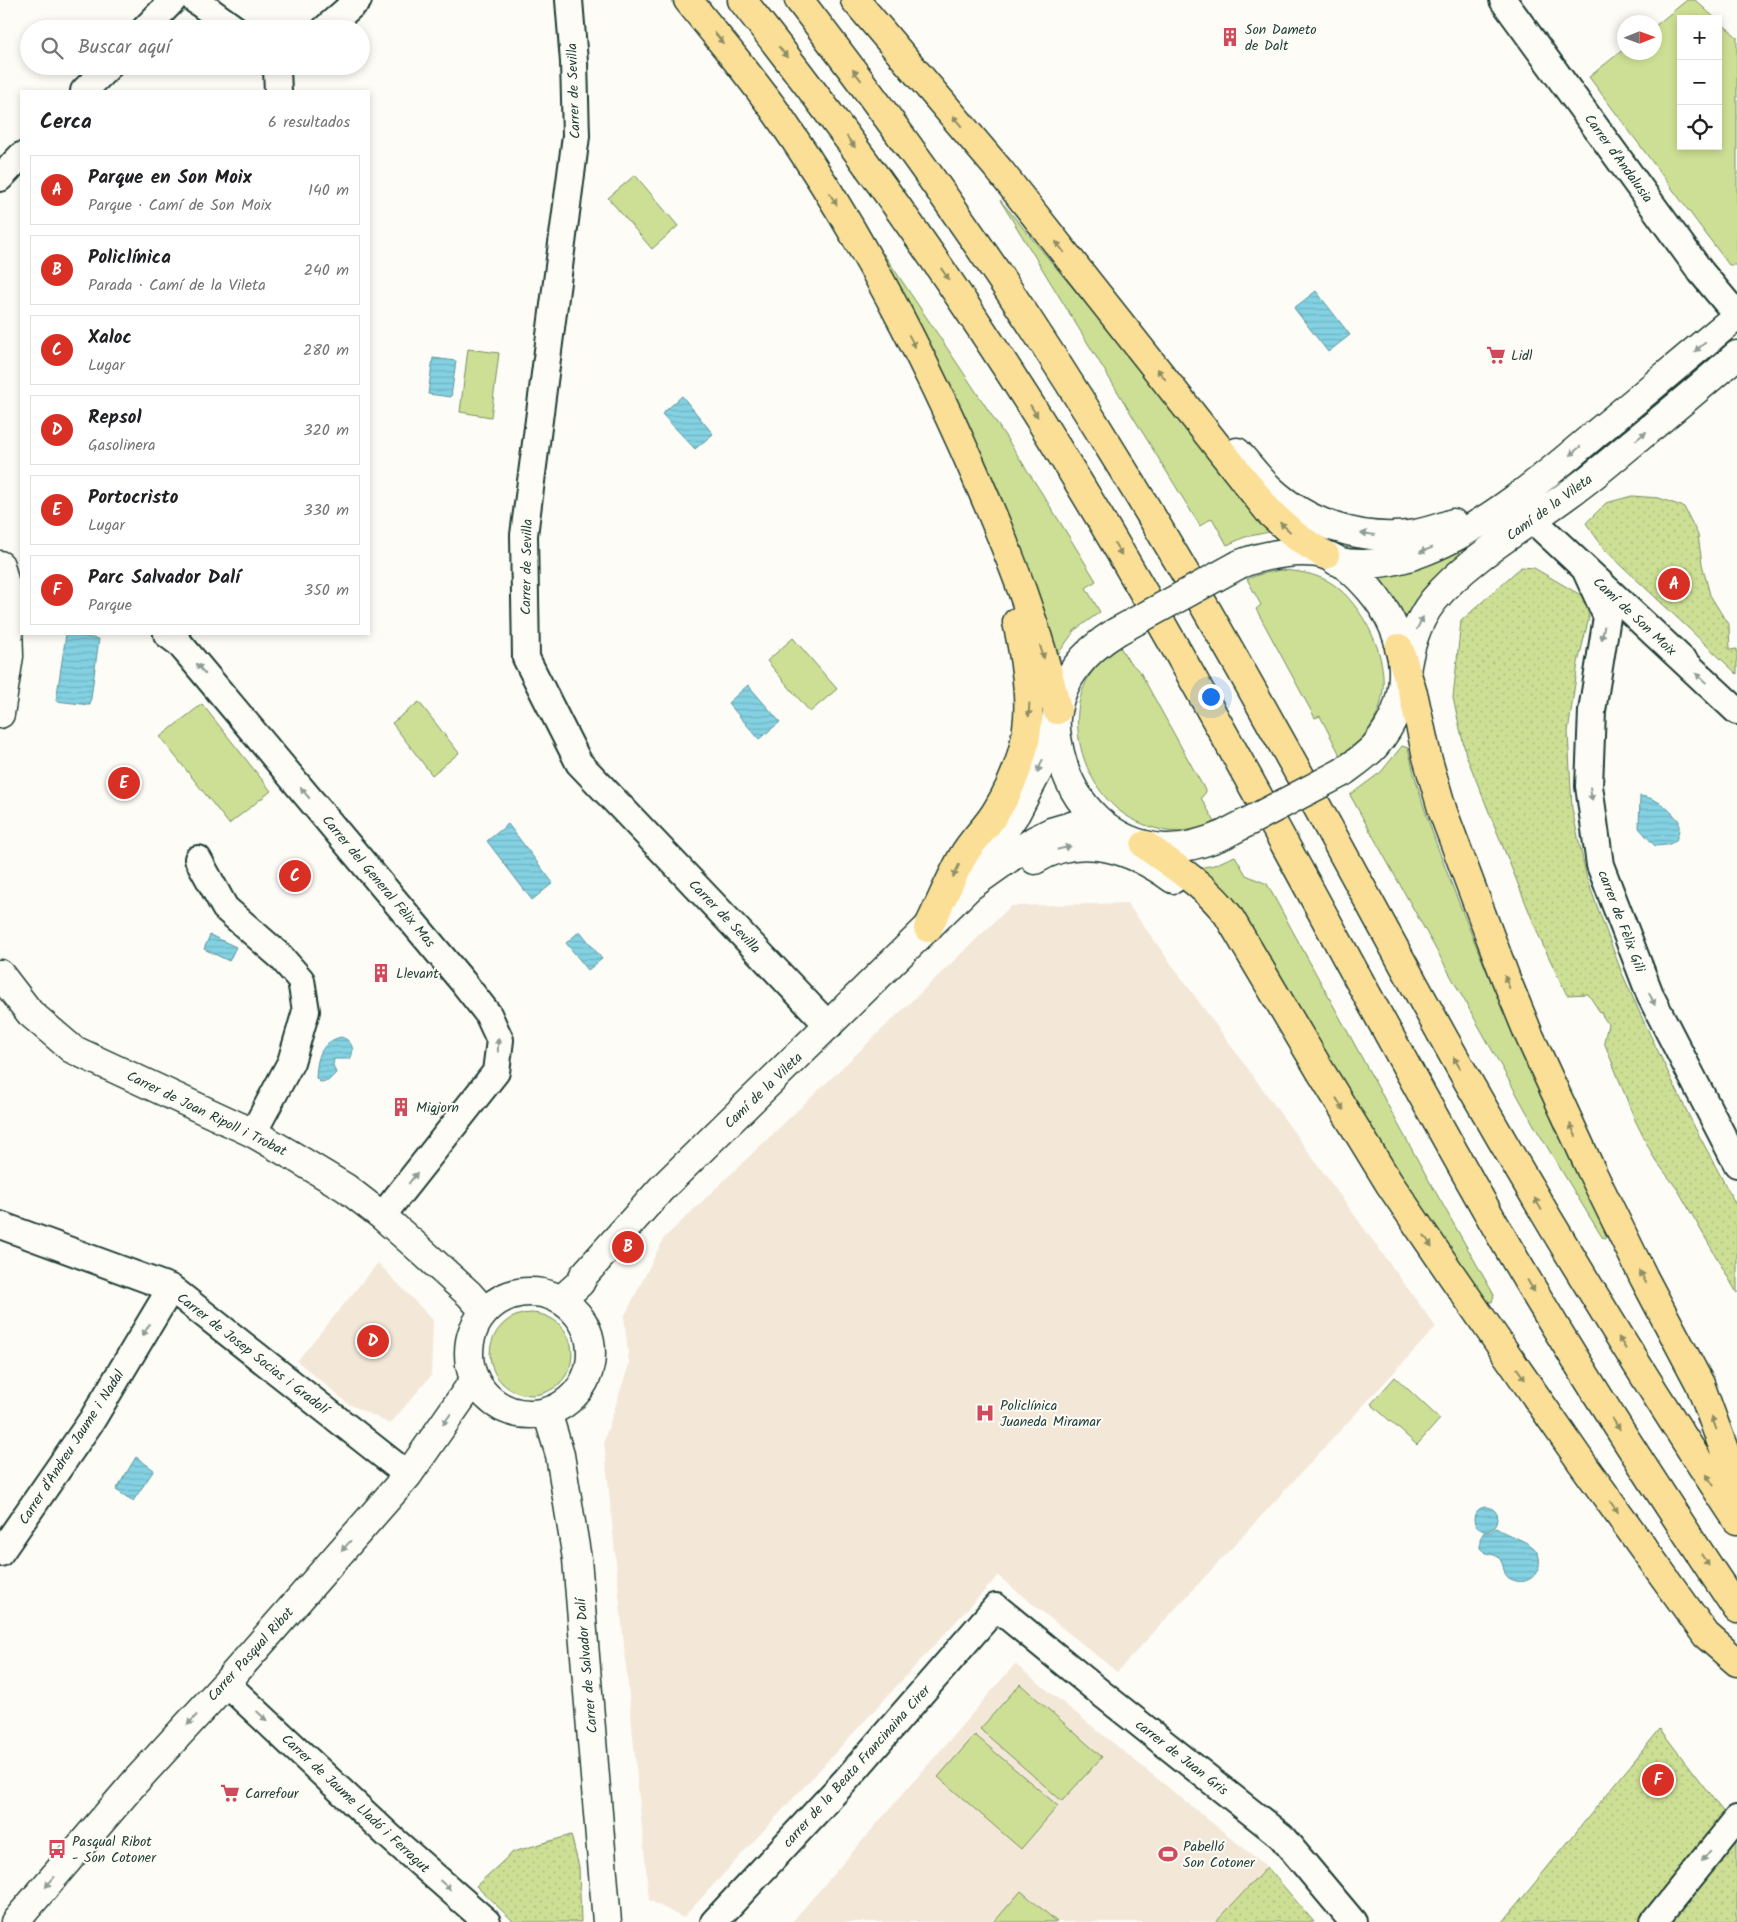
<!DOCTYPE html>
<html lang="es">
<head>
<meta charset="utf-8">
<style>
  body { margin:0; font-family:Kalam,sans-serif; background:#f6f6f6; color:#202124 }
  .controls { position:absolute; right:15px; top:15px; display:grid; overflow:hidden; border-radius:0px; box-shadow:0 2px 8px #0003 }
  .controls button { width:45px; height:45px; display:grid; place-items:center; padding:0; border:0; border-bottom:1px solid #e0e0e0; background:#fff; color:#202124; font:25px sans-serif }
  .compass { position:absolute; left:1617px; top:15px; width:45px; height:45px; border-radius:50%; background:#fff; box-shadow:0 2px 8px #0003; rotate:89deg }
  .you { position:absolute; left:1210px; top:696px; width:18px; height:18px; margin:-12px; border:4px solid #fff; border-radius:50%; background:#1a73e8; box-shadow:0 0 0 8px #1a73e833 }
  .badge { display:grid; place-items:center; width:32px; height:32px; border-radius:50%; background:#d93025; color:#fff; font-size:16px; font-weight:700 }
  .pin { position:absolute; translate:-50% -50%; border:2px solid #fff; box-shadow:0 1px 5px #0006 }
  .list { margin:0; padding:0; list-style:none }
  h2 { display:flex; justify-content:space-between; align-items:center; height:65px; margin:0; padding:0 20px; font-size:21px }
  h2 small { font-size:16px; font-weight:400; color:#757577 }
  .list li { display:grid; grid-template-columns:32px 1fr auto; gap:15px; align-items:center; box-sizing:border-box; height:70px; margin:0 10px 10px; padding:0 10px; border:1px solid #e0e0e0; border-radius:0px }
  .list b { display:block; font-size:19px; white-space:nowrap }
  .list p { margin:0; font-size:16px; white-space:nowrap; color:#757577 }
  .list em { font-size:16px; font-style:normal; color:#757577 }
  .icon { flex:none; width:28px; height:28px; fill:none; stroke:currentColor; stroke-width:2; stroke-linecap:round; stroke-linejoin:round }
  .map { position:relative; flex:none; width:1737px; height:1922px; overflow:hidden }
  .search { position:absolute; background:#fff; box-shadow:0 2px 8px #0003; left:20px; top:20px; width:350px; height:55px; display:flex; align-items:center; gap:12px; box-sizing:border-box; padding:0 18px; border-radius:28px; color:#757577; font-size:19px }
  .panel { position:absolute; background:#fff; box-shadow:0 2px 8px #0003; left:20px; top:90px; width:350px; height:545px; border-radius:0px }
  .map>svg:first-child { display:block }
  .built { fill:#f3e8d8 }
  .grass { fill:#cddf94; stroke:#768e64 }
  .park { fill:url(#park-dots); stroke:#768e64 }
  .water { fill:url(#water-rules); stroke:#5b969c }
  .lines { fill:none; stroke-linecap:round; stroke-linejoin:round }
  .street-casing { stroke:#1f3d34; stroke-width:30 }
  .secondary-casing { stroke:#1f3d34; stroke-width:31 }
  .highway-casing { stroke:#1f3d34; stroke-width:31 }
  .street { stroke:#fdfcf7; stroke-width:26 }
  .secondary { stroke:#fdfcf7; stroke-width:28 }
  .highway { stroke:#fbdf96; stroke-width:28 }
  .secondary-bridge-casing { stroke:#1f3d34; stroke-width:31; stroke-linecap:butt }
  .secondary-bridge { stroke:#fdfcf7; stroke-width:28 }
  .oneway { fill:#8d8e65 }
  .oneway2 { fill:#8e9c96 }
  .labels { text-anchor:middle; stroke-width:4; stroke-linejoin:round; paint-order:stroke }
  .poi-label { font-size:14px; fill:#1f3d34; stroke:#fdfcf7; text-anchor:start }
  .street-label { font-size:14px; fill:#1f3d34; stroke:#fdfcf7 }
</style>
</head>
<body>
<div class="map">
<svg width="1737" height="1922" viewBox="0 0 1737 1922">
  <defs>
    <pattern id="park-dots" width="8" height="8" patternUnits="userSpaceOnUse" patternTransform="scale(1.25)"><rect width="8" height="8" fill="#cddf94"/><path d="M2 2h.1M6 6h.1" fill="none" stroke="#b0c080" stroke-width="1.8" stroke-linecap="round"/></pattern>
    <pattern id="water-rules" width="6" height="5" patternUnits="userSpaceOnUse" patternTransform="scale(1.25)"><rect width="6" height="5" fill="#83d1e2"/><path d="M0 2.5h6" fill="none" stroke="#71b4c2"/></pattern>
  </defs>
  <rect width="100%" height="100%" fill="#fdfcf7"/>
  <filter id="ink" filterUnits="userSpaceOnUse"><feTurbulence type="fractalNoise" baseFrequency=".02" numOctaves="2"/><feDisplacementMap in="SourceGraphic" scale="10" xChannelSelector="R" yChannelSelector="G"/><feConvolveMatrix kernelMatrix="1 2 1 2 8 2 1 2 1" color-interpolation-filters="sRGB"/></filter>
  <g filter="url(#ink)">
    <path class="built" d="M1127,903L1436,1327L1117,1672L998,1576L683,1918L649,1900L604,1441L629,1364L624,1317L664,1238L1011,906Z
      M378,1263L433,1320L431,1376L390,1424L347,1403L297,1361Z
      M1015,1664L1267,1867L1216,1922H792Z"/>
    <path class="grass" d="M1687,0H1695L1716,19H1681V146H1718V20L1737,37V265H1729L1589,77L1624,49V52H1654L1655,26Z
      M635,175L678,226L652,249L608,198Z
      M1000,200L1274,531L1245,537L1227,545L1212,518L1200,526Z
      M883,253C956,361 1029,469 1096,581L1086,588L1100,612L1075,630L1058,654H1054L880,257Z
      M468,349L499,353L491,417L460,412Z
      M1580,463L1583,467L1529,510L1448,564L1434,578L1414,603L1401,626L1371,574Z
      M1280,570C1297,571 1312,573 1328,581C1344,590 1357,607 1366,623C1393,670 1391,725 1340,755L1320,716L1315,718L1256,609L1261,605L1247,579L1261,574Z
      M793,638L837,689L810,712L767,661Z
      M1120,647L1128,660L1140,672L1206,792L1201,798L1215,822C1200,828 1183,833 1167,831C1151,828 1134,822 1121,812C1083,784 1063,717 1090,675C1098,663 1109,655 1120,647Z
      M419,702L459,753L432,775L392,723Z
      M202,704L271,791L229,824L160,737Z
      M1402,746L1408,748C1422,813 1448,875 1473,938C1514,1039 1559,1137 1607,1235L1606,1238L1602,1237L1535,1127L1350,795L1381,772Z
      M1235,856L1246,875L1267,884L1422,1168L1494,1295L1492,1302L1486,1301L1450,1253L1387,1157L1246,919L1236,904L1199,868L1214,865Z
      M490 1354a41 41 0 1 1 82 0a41 41 0 1 1-82 0Z
      M1395,1377L1440,1419L1417,1445L1371,1404Z
      M1020,1684L1102,1757L1062,1801L980,1729Z
      M975,1735L1058,1806L1021,1849L938,1777Z
      M1021,1891L1057,1922H994Z"/>
    <path class="park" d="M1632,496L1659,498L1684,507L1698,535L1702,564L1710,595L1729,626L1730,650L1737,649V674L1605,550L1586,523L1606,503Z
      M1521,567L1534,568L1584,597L1589,617L1578,663L1568,732L1572,809L1587,879L1621,971L1643,1020L1692,1122L1737,1207V1293L1678,1190L1654,1158L1635,1120L1604,1042L1608,1024L1588,994L1567,995L1541,941L1466,755L1453,698L1461,621Z
      M1660,1729L1737,1830V1922H1503Z
      M571,1835L579,1867L581,1922H514L476,1886L513,1852Z
      M1267,1867L1314,1922H1216Z"/>
    <path class="water" d="M1316,291L1350,335L1328,352L1294,308Z
      M433,358L456,361L451,397L428,394Z
      M682,396L713,434L695,449L662,414Z
      M66,634L99,639L90,705L56,701Z
      M748,685L780,722L759,739L728,703Z
      M1640,796C1658,798 1668,808 1679,821V830L1676,841L1667,845L1655,846L1639,828Z
      M508,824L553,883L532,900L487,841Z
      M580,931L602,959L588,970L566,943Z
      M210,935L236,947L229,961L204,949Z
      M341,1037C351,1040 356,1049 350,1059H334L333,1065L336,1073L328,1081L320,1082L316,1078C317,1059 320,1042 341,1037Z
      M136,1457L154,1470L133,1501L116,1490Z
      M1474 1519a12 12 0 1 1 24 0a12 12 0 1 1-24 0Z
      M1496,1528C1508,1536 1524,1539 1534,1548C1548,1563 1533,1588 1513,1580C1501,1576 1506,1566 1499,1558C1495,1553 1486,1556 1480,1548V1539L1484,1532H1491Z"/>
    <g class="lines">
      <g class="street-casing">
        <path id="street" d="M195,0L235,29
          M569,0L574,62L576,136L524,535L526,658L579,763L829,1026
          M1503,0L1701,272L1737,315
          M145,29L173,0
          M325,29L358,0
          M274,66L277,70L278,91
          M84,91L109,66
          M0,178L21,156
          M1533,520L1737,711
          M1586,571L1607,617L1592,711L1589,786L1600,865L1651,997L1737,1164
          M167,634L179,643L463,982L488,1014L500,1040L496,1072L382,1216
          M198,859L225,908L281,957L301,980L306,1011L291,1062L253,1133
          M0,1225L171,1288L408,1475
          M0,1553L92,1420L171,1288
          M226,1683L389,1836L487,1922
          M714,1922L846,1780L996,1607L1102,1694L1281,1836L1353,1922
          M1654,1922L1737,1819"/>
      </g>
      <g class="secondary-casing">
        <path id="secondary" d="M1237,452C1248,464 1258,478 1270,489C1306,523 1359,541 1409,535C1424,533 1439,528 1453,523
          M1336,561C1365,568 1398,562 1425,551C1484,528 1546,476 1594,435C1642,396 1689,355 1737,316
          M1240,564C1262,555 1302,548 1326,555C1343,561 1358,576 1370,590C1410,637 1416,698 1375,746C1366,756 1354,764 1343,772
          M0,565L7,592L9,656L0,714
          M1116,632C1087,650 1063,676 1057,711C1054,725 1057,739 1060,753C1072,804 1110,844 1164,848C1185,849 1204,843 1223,835
          M1405,678C1409,650 1415,624 1433,601C1466,560 1527,525 1570,493C1593,477 1614,458 1635,441C1669,413 1704,384 1737,355
          M1035,860C1081,831 1132,849 1173,879
          M973,880L983,857L1000,837L1016,813L1039,769L1054,727
          M0,974L30,1013L72,1049L253,1133L293,1156L346,1188L382,1216L416,1246L469,1294L485,1312
          M469 1353a61 61 0 1 1 122 0a61 61 0 1 1-122 0Z
          M561,1300L580,1283L584,1275L661,1189L970,886L1035,840L1051,832L1082,823L1093,824L1110,829
          M547,1412L560,1455L577,1559L607,1922
          M15,1922L135,1782L226,1683L408,1475L475,1379"/>
      </g>
      <g class="highway-casing">
        <path id="highway" d="M688,0C718,38 750,75 778,115C857,228 923,354 978,481C1010,555 1040,631 1057,710
          M742,0C862,152 974,310 1074,475C1226,725 1358,986 1503,1239C1576,1365 1656,1488 1737,1609
          M799,0C911,145 1016,294 1111,450C1168,542 1222,635 1274,729C1339,844 1400,961 1465,1076C1551,1227 1641,1375 1737,1520
          M855,0L1000,171L1270,513L1297,537L1325,555
          M1399,648L1414,697L1427,757L1443,812L1506,979L1529,1035L1591,1170L1644,1278L1700,1384L1737,1485
          M1145,845C1176,868 1205,885 1228,915L1321,1072L1389,1183L1453,1277L1582,1463L1706,1635L1737,1662
          M928,928C940,904 950,879 963,856C972,840 988,826 997,810C1037,745 1033,693 1017,622"/>
      </g>
      <use href="#street" class="street"/>
      <use href="#secondary" class="secondary"/>
      <use href="#highway" class="highway"/>
      <g class="secondary-bridge-casing">
        <path id="secondary-bridge" d="M1116,632L1240,564
          M1223,835L1343,772"/>
      </g>
      <use href="#secondary-bridge" class="secondary-bridge"/>
    </g>
    <defs><path id="oneway-solid" d="M-6-.8H1V-3.2L6.5 0L1 3.2V.8H-6Z" transform="scale(1.25)"/></defs>
    <g class="oneway">
      <use href="#oneway-solid" transform="translate(719 38) rotate(51)"/>
      <use href="#oneway-solid" transform="translate(783 52) rotate(52)"/>
      <use href="#oneway-solid" transform="translate(857 75) rotate(-128)"/>
      <use href="#oneway-solid" transform="translate(957 121) rotate(-130)"/>
      <use href="#oneway-solid" transform="translate(851 142) rotate(53)"/>
      <use href="#oneway-solid" transform="translate(833 199) rotate(58)"/>
      <use href="#oneway-solid" transform="translate(1060 247) rotate(-128)"/>
      <use href="#oneway-solid" transform="translate(945 274) rotate(55)"/>
      <use href="#oneway-solid" transform="translate(912 341) rotate(62)"/>
      <use href="#oneway-solid" transform="translate(1161 374) rotate(-128)"/>
      <use href="#oneway-solid" transform="translate(1034 411) rotate(58)"/>
      <use href="#oneway-solid" transform="translate(1285 527) rotate(-138)"/>
      <use href="#oneway-solid" transform="translate(1118 549) rotate(59)"/>
      <use href="#oneway-solid" transform="translate(1042 652) rotate(73)"/>
      <use href="#oneway-solid" transform="translate(1029 710) rotate(93)"/>
      <use href="#oneway-solid" transform="translate(956 871) rotate(116)"/>
      <use href="#oneway-solid" transform="translate(1507 982) rotate(-112)"/>
      <use href="#oneway-solid" transform="translate(1457 1063) rotate(-119)"/>
      <use href="#oneway-solid" transform="translate(1340 1104) rotate(58)"/>
      <use href="#oneway-solid" transform="translate(1573 1130) rotate(-115)"/>
      <use href="#oneway-solid" transform="translate(1538 1204) rotate(-120)"/>
      <use href="#oneway-solid" transform="translate(1428 1241) rotate(56)"/>
      <use href="#oneway-solid" transform="translate(1643 1277) rotate(-117)"/>
      <use href="#oneway-solid" transform="translate(1531 1286) rotate(59)"/>
      <use href="#oneway-solid" transform="translate(1622 1343) rotate(-122)"/>
      <use href="#oneway-solid" transform="translate(1521 1374) rotate(55)"/>
      <use href="#oneway-solid" transform="translate(1714 1423) rotate(-110)"/>
      <use href="#oneway-solid" transform="translate(1616 1424) rotate(57)"/>
      <use href="#oneway-solid" transform="translate(1710 1480) rotate(-123)"/>
      <use href="#oneway-solid" transform="translate(1614 1507) rotate(54)"/>
      <use href="#oneway-solid" transform="translate(1705 1560) rotate(57)"/>
    </g>
    <g class="oneway2">
      <use href="#oneway-solid" transform="translate(1700 347) rotate(140)"/>
      <use href="#oneway-solid" transform="translate(1641 436) rotate(-39)"/>
      <use href="#oneway-solid" transform="translate(1575 451) rotate(140)"/>
      <use href="#oneway-solid" transform="translate(1368 534) rotate(-173)"/>
      <use href="#oneway-solid" transform="translate(1426 550) rotate(159)"/>
      <use href="#oneway-solid" transform="translate(1420 623) rotate(-63)"/>
      <use href="#oneway-solid" transform="translate(1603 633) rotate(101)"/>
      <use href="#oneway-solid" transform="translate(201 669) rotate(-130)"/>
      <use href="#oneway-solid" transform="translate(1701 678) rotate(-137)"/>
      <use href="#oneway-solid" transform="translate(1040 766) rotate(113)"/>
      <use href="#oneway-solid" transform="translate(305 793) rotate(-130)"/>
      <use href="#oneway-solid" transform="translate(1591 794) rotate(82)"/>
      <use href="#oneway-solid" transform="translate(1064 848) rotate(-13)"/>
      <use href="#oneway-solid" transform="translate(1652 999) rotate(65)"/>
      <use href="#oneway-solid" transform="translate(498 1045) rotate(-89)"/>
      <use href="#oneway-solid" transform="translate(413 1178) rotate(-52)"/>
      <use href="#oneway-solid" transform="translate(146 1330) rotate(121)"/>
      <use href="#oneway-solid" transform="translate(447 1419) rotate(125)"/>
      <use href="#oneway-solid" transform="translate(346 1546) rotate(131)"/>
      <use href="#oneway-solid" transform="translate(262 1716) rotate(43)"/>
      <use href="#oneway-solid" transform="translate(192 1720) rotate(133)"/>
      <use href="#oneway-solid" transform="translate(1706 1857) rotate(129)"/>
      <use href="#oneway-solid" transform="translate(50 1882) rotate(131)"/>
      <use href="#oneway-solid" transform="translate(445 1885) rotate(42)"/>
    </g>
  </g>
  <defs>
    <g id="building-bare" transform="scale(1.5)"><path d="M-4-6H4V6H1V3H-1V6H-4ZM-2.5-4.3h1.7v1.8h-1.7ZM.8-4.3h1.7v1.8H.8ZM-2.5-1h1.7V.8h-1.7ZM.8-1h1.7V.8H.8Z" fill="#d1495b" stroke="#fdfcf7" stroke-width="2.5" paint-order="stroke"/></g>
    <g id="supermarket-bare" transform="scale(1.5)"><path d="M-6-5.5h2.5l.6 2H6L4.5 2H-2.5L-4.4-4H-6ZM-1.5 3.2a1.3 1.3 0 1 0 .1 0ZM3 3.2a1.3 1.3 0 1 0 .1 0Z" fill="#d1495b" stroke="#fdfcf7" stroke-width="2.5" paint-order="stroke"/></g>
    <g id="hospital-bare" transform="scale(1.5)"><path d="M-5-5h3v3.5h4V-5h3V5h-3V1.5h-4V5h-3Z" fill="#d1495b" stroke="#fdfcf7" stroke-width="2.5" paint-order="stroke"/></g>
    <g id="bus-bare" transform="scale(1.5)"><path d="M-5-6H5V4H4V6H2V4H-2V6H-4V4H-5ZM-3.5-4V0h7V-4ZM-3.5 1.2v1.5H-2V1.2ZM2 1.2v1.5H3.5V1.2Z" fill="#d1495b" stroke="#fdfcf7" stroke-width="2.5" paint-order="stroke"/></g>
    <g id="stadium-bare" transform="scale(1.5)"><path d="M0-5a6.5 5 0 1 0 0 10a6.5 5 0 1 0 0-10ZM-3.5-1.8h7v3.6h-7Z" fill="#d1495b" stroke="#fdfcf7" stroke-width="2.5" paint-order="stroke"/></g>
  </defs>
  <g fill-rule="evenodd">
    <use href="#building-bare" x="1230" y="37"/>
    <use href="#supermarket-bare" x="1496" y="355"/>
    <use href="#building-bare" x="381" y="973"/>
    <use href="#building-bare" x="401" y="1107"/>
    <use href="#hospital-bare" x="985" y="1413"/>
    <use href="#supermarket-bare" x="230" y="1793"/>
    <use href="#bus-bare" x="57" y="1849"/>
    <use href="#stadium-bare" x="1168" y="1854"/>
  </g>
  <g class="labels">
    <g class="poi-label">
      <text x="1245" y="34">Son Dameto<tspan x="1245" dy="16">de Dalt</tspan></text>
      <text x="1511" y="360">Lidl</text>
      <text x="396" y="978">Llevant</text>
      <text x="416" y="1112">Migjorn</text>
      <text x="1000" y="1410">Policlínica<tspan x="1000" dy="16">Juaneda Miramar</tspan></text>
      <text x="245" y="1798">Carrefour</text>
      <text x="72" y="1846">Pasqual Ribot<tspan x="72" dy="16">- Son Cotoner</tspan></text>
      <text x="1183" y="1851">Pabelló<tspan x="1183" dy="16">Son Cotoner</tspan></text>
    </g>
    <g class="street-label">
      <text transform="translate(573 91) rotate(-92)" y="5">Carrer de Sevilla</text>
      <text transform="translate(1619 158) rotate(54)" y="5">Carrer d'Andalusia</text>
      <text transform="translate(1549 507) rotate(-36)" y="5">Camí de la Vileta</text>
      <text transform="translate(526 567) rotate(-89)" y="5">Carrer de Sevilla</text>
      <text transform="translate(1635 616) rotate(43)" y="5">Camí de Son Moix</text>
      <text transform="translate(379 881) rotate(50)" y="5">Carrer del General Fèlix Mas</text>
      <text transform="translate(725 916) rotate(46)" y="5">Carrer de Sevilla</text>
      <text transform="translate(1622 921) rotate(69)" y="5">carrer de Fèlix Gili</text>
      <text transform="translate(763 1090) rotate(-44)" y="5">Camí de la Vileta</text>
      <text transform="translate(207 1113) rotate(26)" y="5">Carrer de Joan Ripoll i Trobat</text>
      <text transform="translate(253 1353) rotate(38)" y="5">Carrer de Josep Socias i Gradolí</text>
      <text transform="translate(71 1447) rotate(-57)" y="5">Carrer d'Andreu Jaume i Nadal</text>
      <text transform="translate(250 1654) rotate(-48)" y="5">Carrer Pasqual Ribot</text>
      <text transform="translate(586 1666) rotate(-95)" y="5">Carrer de Salvador Dalí</text>
      <text transform="translate(1182 1757) rotate(38)" y="5">carrer de Juan Gris</text>
      <text transform="translate(856 1766) rotate(-48)" y="5">carrer de la Beata Francinaina Cirer</text>
      <text transform="translate(356 1803) rotate(43)" y="5">Carrer de Jaume Lladó i Ferragut</text>
    </g>
  </g>
</svg>
<div class="controls">
<button>+</button>
<button>−</button>
<button><svg class="icon" aria-label="locate" viewBox="0 0 24 24"><circle cx="12" cy="12" r="6"/><path d="M12 2v4M12 18v4M2 12h4M18 12h4"/></svg></button>
</div>
<svg class="compass" viewBox="-18 -18 36 36"><path d="M0-13l5 13h-10z" fill="#e53935"/><path d="M0 13l5-13h-10z" fill="#757577"/></svg>
<div class="you"></div>
<div class="pin badge" style="left:1674px;top:584px">A</div>
<div class="pin badge" style="left:628px;top:1247px">B</div>
<div class="pin badge" style="left:295px;top:876px">C</div>
<div class="pin badge" style="left:373px;top:1341px">D</div>
<div class="pin badge" style="left:124px;top:783px">E</div>
<div class="pin badge" style="left:1658px;top:1780px">F</div>
<div class="search"><svg class="icon" aria-label="search" viewBox="0 0 24 24"><circle cx="10" cy="10" r="6"/><path d="M15 15l6 6"/></svg>Buscar aquí</div>
<section class="panel">
<h2>Cerca<small>6 resultados</small></h2>
<ul class="list">
<li><span class="badge">A</span><div><b>Parque en Son Moix</b><p>Parque · Camí de Son Moix</p></div><em>140 m</em></li>
<li><span class="badge">B</span><div><b>Policlínica</b><p>Parada · Camí de la Vileta</p></div><em>240 m</em></li>
<li><span class="badge">C</span><div><b>Xaloc</b><p>Lugar</p></div><em>280 m</em></li>
<li><span class="badge">D</span><div><b>Repsol</b><p>Gasolinera</p></div><em>320 m</em></li>
<li><span class="badge">E</span><div><b>Portocristo</b><p>Lugar</p></div><em>330 m</em></li>
<li><span class="badge">F</span><div><b>Parc Salvador Dalí</b><p>Parque</p></div><em>350 m</em></li>
</ul>
</section>
</div>
</body>
</html>
